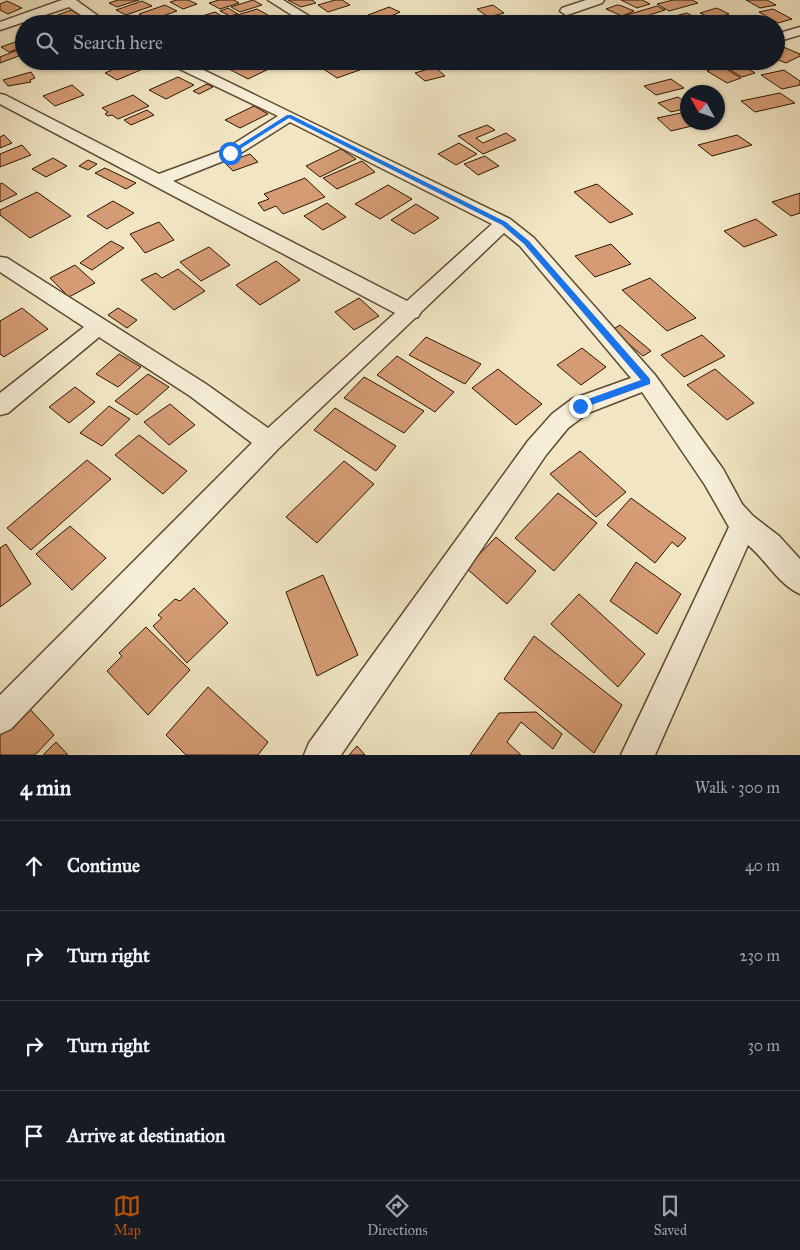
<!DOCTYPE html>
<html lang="en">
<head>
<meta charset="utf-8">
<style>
  body { margin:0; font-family:"IM FELL Great Primer",serif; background:#20242c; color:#f1f3f6 }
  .compass { position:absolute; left:680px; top:85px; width:45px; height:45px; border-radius:50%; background:#171b24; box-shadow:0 1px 4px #0004; rotate:310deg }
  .stop { position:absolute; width:15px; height:15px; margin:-11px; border:4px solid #1a73e8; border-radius:50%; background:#fff }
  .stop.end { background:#1a73e8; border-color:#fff; box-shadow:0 1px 5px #0008 }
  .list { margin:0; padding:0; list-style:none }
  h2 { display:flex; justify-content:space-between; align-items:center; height:65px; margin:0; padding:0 20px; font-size:21px }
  h2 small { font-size:16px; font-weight:400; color:#9ea1a6 }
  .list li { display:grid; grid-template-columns:32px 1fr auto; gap:15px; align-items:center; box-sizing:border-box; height:90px; padding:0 20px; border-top:1px solid #363941 }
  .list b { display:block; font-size:19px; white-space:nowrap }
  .list em { font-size:16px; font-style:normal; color:#9ea1a6 }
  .icon { flex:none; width:28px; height:28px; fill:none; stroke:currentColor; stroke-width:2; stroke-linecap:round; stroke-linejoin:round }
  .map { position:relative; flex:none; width:800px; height:755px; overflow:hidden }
  .search { position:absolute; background:#171b24; box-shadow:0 1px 4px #0004; left:15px; right:15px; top:15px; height:55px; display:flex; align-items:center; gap:12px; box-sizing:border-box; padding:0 18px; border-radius:28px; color:#9ea1a6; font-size:19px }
  .sheet { height:425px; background:#171b24 }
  nav { display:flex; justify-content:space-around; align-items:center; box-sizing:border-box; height:70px; border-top:1px solid #363941; background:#171b24; font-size:14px; color:#9ea1a6 }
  nav a { display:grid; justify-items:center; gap:2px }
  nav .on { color:#b45309 }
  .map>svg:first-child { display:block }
  .building { fill:#d49b74; stroke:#2d1600 }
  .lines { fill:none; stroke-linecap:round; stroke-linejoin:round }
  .minor-casing { stroke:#5e4a31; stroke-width:3 }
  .minor { fill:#f6eed8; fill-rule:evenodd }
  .route { fill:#1a73e8 }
</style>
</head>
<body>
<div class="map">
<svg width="800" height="755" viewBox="0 0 800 755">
  <rect width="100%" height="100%" fill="#f1e5c3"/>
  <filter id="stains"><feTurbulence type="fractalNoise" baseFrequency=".004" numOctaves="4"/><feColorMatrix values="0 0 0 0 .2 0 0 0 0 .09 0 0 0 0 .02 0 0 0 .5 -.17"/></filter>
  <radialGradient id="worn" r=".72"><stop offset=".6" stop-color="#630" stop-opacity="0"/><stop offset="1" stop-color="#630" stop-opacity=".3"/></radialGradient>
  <path class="building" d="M118,0H139L117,7L109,3Z
    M177,0H188L197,4L183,9L170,2Z
    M219,0H234L239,3L220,9L209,3Z
    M253,0L262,5L240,12L231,7Z
    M288,0H312L316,3L301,7Z
    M335,0H342L350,5L328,12L318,5Z
    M621,0H642L650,4L637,8Z
    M673,0H692L698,3L669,11L657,4Z
    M746,0H767L776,5L760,8Z
    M7,1L22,8L8,14L0,10V4Z
    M142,1L152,6L126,15L116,10Z
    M165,5L177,11L151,20L139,14Z
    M493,5L504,13L488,17L477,9Z
    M617,5L622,6L634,11L622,16L606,9Z
    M657,6L665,10L628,22L620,17Z
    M389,7L400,12L380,21L368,15Z
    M228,8L238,14L230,16L220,11Z
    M717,8L729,14L713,19L700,13Z
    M257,9L268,15L245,23L234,16Z
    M773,9L792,19L778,23L759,12Z
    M71,10L79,15L64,21L55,16Z
    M215,12L235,24H210L199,17Z
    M687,13L703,22L689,24L675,16Z
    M169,15L181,22L175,24L148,22Z
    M52,16L61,21L54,24H29Z
    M545,18L555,24H531L528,22Z
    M24,39V47L9,52L1,47Z
    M776,44L800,54V56L786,63L776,59Z
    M20,49L24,54L0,63V57Z
    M133,61H153L157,63L117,80L105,73Z
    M234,61H249L257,65L265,61L275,66L248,79L229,69L235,67L229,63Z
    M332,61H364L371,66L337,78L319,66Z
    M729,61H735L755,73L742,77L720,64Z
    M721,66L741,78L727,83L707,71Z
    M435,67L445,76L425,81L415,73Z
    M784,70L800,81V85L782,89L761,75Z
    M31,72L35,78L30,80L31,82L8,86L3,80Z
    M178,77L194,85L166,99L149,90Z
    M671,79L684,88L656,95L644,86Z
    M207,84L213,87L199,94L193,91Z
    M72,85L84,95L55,106L43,96Z
    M780,93L795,103L755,112L741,101Z
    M133,95L149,106L118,119L112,115L108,116L105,114L108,112L102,108Z
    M678,97L688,104V108L671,112L658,103Z
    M254,106L268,114L240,128L225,120Z
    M147,110L154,115L131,125L124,120Z
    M681,113L688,118V122H693L696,125L671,131L657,118Z
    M487,125L495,130L476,138L483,143L506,133L516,140L483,154L458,136Z
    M4,135L12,143L0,148V137Z
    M737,135L752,145L712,156L698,145Z
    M459,143L477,154L456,165L438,154Z
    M22,145L31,155L0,167V154Z
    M341,149L356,159L320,177L306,166Z
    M250,154L258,162L233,171L225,163Z
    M485,156L499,166L478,175L464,164Z
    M53,158L67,166L46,177L32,169Z
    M88,160L97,164L88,170L79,166Z
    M362,161L375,172L337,189L323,178Z
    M105,168L136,183L126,189L95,173Z
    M305,178L325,197L283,214L276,206L264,211L258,203L269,199L264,194Z
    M2,183L17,194L0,202V184Z
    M597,184L633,214L610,223L574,192Z
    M388,185L412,199L380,219L355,204Z
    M37,192L71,216L30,238L0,215V210Z
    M800,193V213L791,216L772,202Z
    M113,201L134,213L107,229L87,216Z
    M327,203L346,217L323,230L304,216Z
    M416,204L439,218L414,234L391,220Z
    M756,219L777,235L744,247L724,231Z
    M159,222L174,240L145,253L130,234Z
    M111,241L124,248L92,270L80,263Z
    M611,244L631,264L595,277L575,256Z
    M209,247L230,265L201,281L180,262Z
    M276,261L300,280L260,305L236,285Z
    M75,265L95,283L69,297L50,278Z
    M178,269L205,291L174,310L141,280L156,273L162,278Z
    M650,278L696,318L667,331L622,290Z
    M359,298L379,316L354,330L335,312Z
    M22,308L48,329L4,357L0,354V321Z
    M118,308L137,320L127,328L108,315Z
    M620,325L651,351L643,356L612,330Z
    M702,335L725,356L684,377L661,355Z
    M426,337L481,364L465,384L409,355Z
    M582,348L606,367L581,385L557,365Z
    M119,354L141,367L118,387L96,374Z
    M397,356L454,392L435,412L377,375Z
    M498,369L542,404L516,425L472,388Z
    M715,369L754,403L727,420L687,385Z
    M148,374L169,387L137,415L115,401Z
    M364,377L424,411L404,433L344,398Z
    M75,387L95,402L69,423L49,407Z
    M170,404L195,425L169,445L144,422Z
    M109,406L130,419L102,446L80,433Z
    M335,408L396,446L376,471L314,430Z
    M139,435L187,471L163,494L115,455Z
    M580,451L626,492L596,517L550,474Z
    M87,460L111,479L31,550L7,528Z
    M344,461L374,484L317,543L286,517Z
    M558,493L597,523L554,571L515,538Z
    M631,498L686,538L678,547L672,542L655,563L607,525Z
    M70,526L106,558L72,590L36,554Z
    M496,537L536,571L507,604L466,568Z
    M6,544L31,584L0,607V548Z
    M636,562L681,594L657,634L610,601Z
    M323,575L358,655L317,676L286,592Z
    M194,588L228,623L187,663L153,626L162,618L158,615L175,599L180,601Z
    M579,594L645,654L618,687L551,624Z
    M146,627L190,670L148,715L107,671L122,656L119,653Z
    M534,636L622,705L594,753L504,679Z
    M208,687L268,742L258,755H186L166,735Z
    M28,707L54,735L35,755H0V734Z
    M536,712L562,734L553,749L521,722L507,742L521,755H470L499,713Z
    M56,742L68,755H43Z
    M357,746L365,755H349Z"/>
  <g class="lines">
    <g class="minor-casing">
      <path id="minor" d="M62,0H76L109,24H94L69,7L0,30V22Z
        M268,0H283L322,24H306Z
        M586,0H604L602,3L570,14L566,15L560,11L562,8Z
        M800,27V35L776,42V34Z
        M167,61H185L510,219L534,238L655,375L723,469L742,504L753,516L779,536L800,559V594C779,585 766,560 748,545L655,755H621L729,527L705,485L642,392L588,413L568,428L546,455L341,755H304L309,743L528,441L552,414L572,399L631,378L520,246L504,233L421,312L418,317L415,318L278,449L11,729L0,734V695L252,443L190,396L99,337L8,413L0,415V393L84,327L0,272V257L7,258L206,384L268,428L395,313L0,104V94L5,95L159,174L224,150L278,116L169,64ZM290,122L492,224L407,301L173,181L236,156Z
        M710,61L708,64L699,66L692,62Z"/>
    </g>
    <use href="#minor" class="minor"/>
  </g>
  <path class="route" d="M287,115H291L506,222L529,241L650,379V384L583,408H577V403L641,380L524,244L502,225L289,118L232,154L227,153Z"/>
  <rect width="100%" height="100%" filter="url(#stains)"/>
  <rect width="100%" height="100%" fill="url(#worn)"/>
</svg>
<svg class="compass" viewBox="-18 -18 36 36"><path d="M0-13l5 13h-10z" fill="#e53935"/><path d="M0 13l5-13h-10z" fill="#9ea1a6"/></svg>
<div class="stop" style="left:230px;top:153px"></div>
<div class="stop end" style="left:580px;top:406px"></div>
<div class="search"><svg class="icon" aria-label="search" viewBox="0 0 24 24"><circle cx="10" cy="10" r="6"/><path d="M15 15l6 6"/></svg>Search here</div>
</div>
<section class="sheet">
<h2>4 min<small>Walk · 300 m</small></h2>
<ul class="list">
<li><svg class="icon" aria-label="ahead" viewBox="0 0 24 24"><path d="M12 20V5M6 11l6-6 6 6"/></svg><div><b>Continue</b></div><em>40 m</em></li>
<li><svg class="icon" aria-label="right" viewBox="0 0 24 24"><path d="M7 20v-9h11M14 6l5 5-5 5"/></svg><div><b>Turn right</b></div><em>230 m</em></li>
<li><svg class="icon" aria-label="right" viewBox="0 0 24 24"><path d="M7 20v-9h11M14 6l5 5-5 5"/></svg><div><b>Turn right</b></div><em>30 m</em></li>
<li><svg class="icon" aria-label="arrive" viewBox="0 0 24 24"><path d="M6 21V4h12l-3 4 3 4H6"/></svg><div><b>Arrive at destination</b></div></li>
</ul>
</section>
<nav>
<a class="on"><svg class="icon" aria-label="map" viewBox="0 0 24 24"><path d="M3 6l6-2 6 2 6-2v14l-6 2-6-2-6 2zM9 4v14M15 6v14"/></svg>Map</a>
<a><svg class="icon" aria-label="directions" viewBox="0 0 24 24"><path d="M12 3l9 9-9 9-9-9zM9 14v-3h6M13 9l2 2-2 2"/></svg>Directions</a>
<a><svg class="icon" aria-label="saved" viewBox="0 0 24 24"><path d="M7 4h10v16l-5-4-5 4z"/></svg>Saved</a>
</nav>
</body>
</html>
